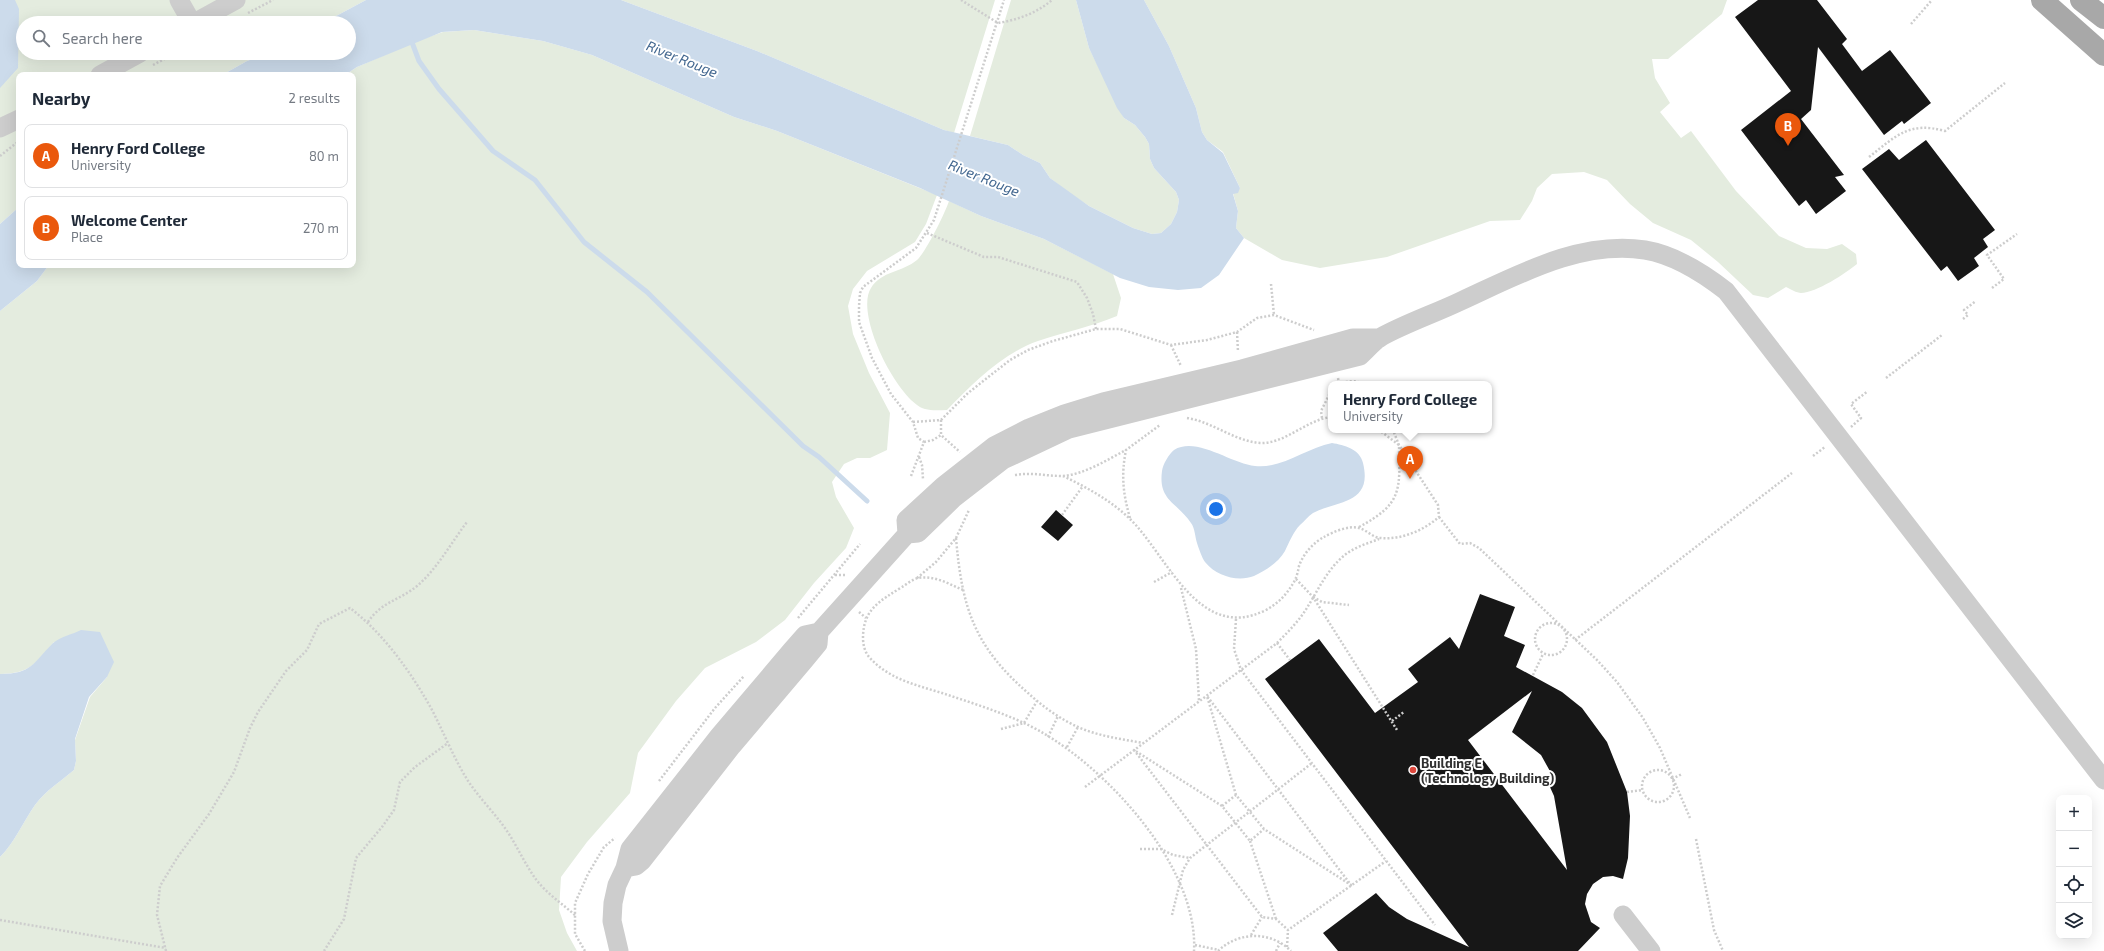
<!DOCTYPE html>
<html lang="en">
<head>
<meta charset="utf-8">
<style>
  body { margin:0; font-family:"Exo 2",sans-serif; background:#f2f2f3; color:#1f2937 }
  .controls { position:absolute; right:12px; bottom:12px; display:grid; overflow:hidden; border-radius:8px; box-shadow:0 4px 16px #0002 }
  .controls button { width:36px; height:36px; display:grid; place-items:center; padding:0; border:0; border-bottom:1px solid #e0e1e3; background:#fff; color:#1f2937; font:20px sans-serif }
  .you { position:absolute; left:1216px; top:509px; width:14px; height:14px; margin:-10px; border:3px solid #fff; border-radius:50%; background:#1a73e8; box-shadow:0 0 0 6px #1a73e833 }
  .badge { display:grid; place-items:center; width:26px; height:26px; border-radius:50%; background:#ea580c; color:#fff; font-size:13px; font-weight:700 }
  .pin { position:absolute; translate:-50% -33px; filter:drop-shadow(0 1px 2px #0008) }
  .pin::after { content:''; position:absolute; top:21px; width:14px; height:12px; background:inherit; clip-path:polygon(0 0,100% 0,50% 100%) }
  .popup { position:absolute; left:1328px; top:381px; width:164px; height:52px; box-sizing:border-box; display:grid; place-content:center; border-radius:8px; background:#fff; filter:drop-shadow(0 1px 3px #0005); font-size:13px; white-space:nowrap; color:#747a83 }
  .popup b { font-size:15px; color:#1f2937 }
  .popup::after { content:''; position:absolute; left:50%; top:100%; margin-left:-8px; border:8px solid transparent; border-top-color:#fff }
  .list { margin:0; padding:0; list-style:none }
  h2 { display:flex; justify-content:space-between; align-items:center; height:52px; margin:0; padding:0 16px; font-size:17px }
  h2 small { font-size:13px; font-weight:400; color:#747a83 }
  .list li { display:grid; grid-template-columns:26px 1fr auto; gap:12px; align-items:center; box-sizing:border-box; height:64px; margin:0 8px 8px; padding:0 8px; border:1px solid #e0e1e3; border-radius:8px }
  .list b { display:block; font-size:15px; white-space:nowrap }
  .list p { margin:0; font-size:13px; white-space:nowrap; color:#747a83 }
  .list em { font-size:13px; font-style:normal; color:#747a83 }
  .icon { flex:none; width:22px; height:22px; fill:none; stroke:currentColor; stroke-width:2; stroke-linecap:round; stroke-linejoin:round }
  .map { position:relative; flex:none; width:2104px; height:951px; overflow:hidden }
  .search { position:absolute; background:#fff; box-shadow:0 4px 16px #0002; left:16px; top:16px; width:340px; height:44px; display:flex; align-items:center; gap:10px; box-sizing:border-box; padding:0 14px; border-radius:22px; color:#747a83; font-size:15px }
  .panel { position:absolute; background:#fff; box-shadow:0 4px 16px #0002; left:16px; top:72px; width:340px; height:196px; border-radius:8px }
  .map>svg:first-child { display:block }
  .green { fill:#e4ecdf }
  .water { fill:#ccdbeb }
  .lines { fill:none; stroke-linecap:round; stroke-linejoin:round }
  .stream { stroke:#ccdbeb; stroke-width:5 }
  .building { fill:#171717; fill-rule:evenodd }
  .path { stroke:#cdcdcd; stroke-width:2.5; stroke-dasharray:2 2; stroke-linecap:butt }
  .minor { stroke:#cdcdcd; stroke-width:19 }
  .major { stroke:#a8a8a8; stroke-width:22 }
  .poi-dot { fill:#dd473c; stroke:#fff; stroke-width:1.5 }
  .labels { text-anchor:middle; stroke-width:4; stroke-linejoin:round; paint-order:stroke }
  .poi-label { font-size:13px; font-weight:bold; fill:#303030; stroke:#fff; text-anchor:start }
  .water-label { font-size:14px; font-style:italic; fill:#41668f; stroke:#fff }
</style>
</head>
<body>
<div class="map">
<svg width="2104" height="951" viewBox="0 0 2104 951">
  <rect width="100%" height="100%" fill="#fff"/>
  <path class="green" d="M0,0H366L323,23H23V53H269L247,61L222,75H19V207L0,224Z
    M621,0H995L954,133L944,130L757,51Z
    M1011,0H1076L1089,48L1124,118L1135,125L1145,137L1149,144L1150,159L1154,168L1176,192L1179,200L1177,212L1171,224L1161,233L1152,234L1133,228L1089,206L1068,192L1050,178L1040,163L1023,155L1008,145L970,136Z
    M1144,0H1727L1722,14L1668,59H1652L1655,78L1670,103L1660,112L1681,138L1691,131L1736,191L1779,236L1806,248L1827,249L1842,244L1856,254L1857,264C1846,273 1816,293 1801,293C1797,293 1790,289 1786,287L1768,298L1753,295L1718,262L1691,240L1653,223L1630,204L1607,180L1584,172L1552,174L1537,188L1532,201L1520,220L1490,221L1387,257L1320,268L1282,260L1244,238L1236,228L1238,211L1233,193L1240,188L1223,152L1207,140L1202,132L1196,108L1169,46Z
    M474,30L543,41L592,55L734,117L777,131L937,195L926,224L915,242L867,271L853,289L848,306L853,334L869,373L890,413L887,450L870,458H857L844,464L832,482L836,497L854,528L846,548L814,583L785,620L756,642L705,668L676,701L638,753L630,793L587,842L561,877L559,910L567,933L577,951H0V857C15,842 23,822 35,805C46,790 60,782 74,770L76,761L75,740L90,697L107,677L54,642C37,663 29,674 0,674V311L37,281L49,265H353V75H345L357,67L417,41L443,32Z
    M949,201L981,216L1044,239L1113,274L1121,298L1117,316C1091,327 1065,332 1038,341C1003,353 972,384 947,410C940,410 932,411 925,409C898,401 854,314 871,288C881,271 903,272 917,260C926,252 945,213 949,201Z"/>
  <path class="water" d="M0,0H15L19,9L18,68L0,88Z
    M366,0H621L757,51L944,130L1008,145L1023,155L1040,163L1050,178L1089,206L1133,228L1152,234L1161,233L1171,224L1177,212L1179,200L1176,192L1154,168L1150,159L1149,144L1145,137L1135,125L1124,118L1117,108L1089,48L1076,0H1144L1169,46L1196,108L1202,132L1207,140L1223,153L1240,188L1238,193L1233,194L1238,211L1236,228L1244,238L1219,275L1201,288L1178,290L1149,287L1120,278L1044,239L981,216L920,188L777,131L734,117L592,55L543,41L474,30L442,32L357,67L345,75H222L247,61L269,53H349V23H323Z
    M19,207V265H49L37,281L0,311V224Z
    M1332,443C1344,445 1360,449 1363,463C1373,504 1338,500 1313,513C1308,516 1304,522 1300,525C1293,532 1289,543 1285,551C1279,562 1265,571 1254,576C1239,582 1217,577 1205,562C1202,558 1199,549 1197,543C1195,537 1195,528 1191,523C1177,502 1158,501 1162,471C1163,464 1169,454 1174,450C1197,436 1231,464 1255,466C1282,469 1306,448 1332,443Z
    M81,630L100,632L114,662L107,677L89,697L75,739L76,761L74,770C60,782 46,790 35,805C23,822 15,842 0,857V674C32,674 33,663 53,643C60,637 73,634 81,630Z"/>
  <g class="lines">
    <path class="stream" d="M410,37L419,61L439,89L493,151L535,180L584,242L647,292L803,446L819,457L867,501"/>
  </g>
  <path class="building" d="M1758,0H1817L1847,39L1842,44L1862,71L1890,50L1931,103L1904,124L1902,121L1884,135L1818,47L1811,110L1801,119L1844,175L1835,177L1846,191L1816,214L1806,200L1799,206L1741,130L1791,91L1735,17Z
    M1926,140L1995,230L1983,239L1988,247L1974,258L1979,266L1958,281L1947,266L1941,271L1862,169L1889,149L1899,160Z
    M1056,510L1073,525L1058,541L1041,527Z
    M1480,594L1515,607L1504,636L1525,645L1516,667L1562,692L1582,708L1607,742L1627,792L1630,816L1628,858L1623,879L1613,876L1603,877L1593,884L1587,894L1585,904L1591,922L1600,928L1578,951H1338L1323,933L1376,893L1389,907L1407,919L1469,947L1265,679L1319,639L1375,713L1418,682L1408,669L1450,637L1459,649ZM1532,691L1512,732L1541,755L1551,773L1545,776L1554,796L1567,870L1468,740Z"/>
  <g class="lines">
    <path class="path" d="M961,0L998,23C1017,20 1037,13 1052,0
      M248,13L273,0
      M1911,24L1932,0
      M153,65L176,53
      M0,156L19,141
      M1869,157C1896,136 1909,121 1945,131L2005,83
      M927,233L984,257H998L1077,282L1087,298L1093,314L1096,329
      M1271,284L1274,315
      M1992,288L2004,279L1987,255L2017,234
      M1963,319L1968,315L1964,310L1976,301
      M1237,332L1238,352
      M1171,345L1181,366
      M1338,378L1339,383L1353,381L1367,384
      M1886,378L1942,335
      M1187,418C1213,422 1234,441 1260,443C1285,444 1306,420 1331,417
      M1322,418L1321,411L1331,391
      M941,420L968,393L1010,360L1028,350L1053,341L1096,329H1120L1171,345L1207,340L1237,332L1257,318L1274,315L1314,330
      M913,422L941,420V435
      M1851,427L1861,418L1851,404L1868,391
      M924,442L933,440L941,435L960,452
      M1813,456L1825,447
      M919,457L922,465L923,479
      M1015,475C1031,472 1046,476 1062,476C1083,475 1107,460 1126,450
      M911,476L924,442L918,438L913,422L891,394L872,358L859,322V306L860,293L863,287L916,248L934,220L1004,0
      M1063,476C1086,487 1110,500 1129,518C1167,554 1198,644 1266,610C1279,603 1288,593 1295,580C1297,576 1298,571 1299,566C1303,554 1314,542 1324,537C1333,532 1349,525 1359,528C1367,530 1373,538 1381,538C1402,540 1424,530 1439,517L1438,505L1399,445L1393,430
      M1062,515L1083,486
      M1439,517L1460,544L1470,543L1479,548L1597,660L1617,682L1643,718L1660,748L1690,818
      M1130,518C1123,494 1121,475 1126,450L1160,425
      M1359,527C1402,504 1400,491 1399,445L1379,430
      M956,538C962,608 974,646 1028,693C1042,706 1060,719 1078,727C1098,736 1121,739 1143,743
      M835,575H846
      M917,578L936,562L956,538L969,510
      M1296,579L1313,597L1397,730
      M1154,582L1172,572
      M1181,588L1196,649L1199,701
      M963,590C949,584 934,575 918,578C913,579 907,584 902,587C880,601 863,609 863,638C863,645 865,653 870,658C889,679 916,685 942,693C969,702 998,711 1024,723C1098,757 1199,864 1194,951
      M1313,597L1322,602L1349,605
      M859,612L866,618
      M798,618L860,544
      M1236,619L1234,649L1241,670L1435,925
      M368,622C381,602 400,600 417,586C437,569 451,543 467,522
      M1535 639a16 16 0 1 1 32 0a16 16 0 1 1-32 0Z
      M1575,640L1792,473
      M1277,643L1290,660
      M1533,675L1543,654
      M1392,721L1404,712
      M1001,729L1024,723L1037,701
      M1048,737L1058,716
      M1067,747L1078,727
      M1642 786a16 16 0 1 1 32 0a16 16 0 1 1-32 0Z
      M1672,779L1682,774
      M659,781L715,708L744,676
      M1085,787L1277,643C1287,633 1297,623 1305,611C1318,591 1328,566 1349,552C1358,546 1369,543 1379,539
      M1627,792L1642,790
      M1236,795L1207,696L1351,885L1264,829L1236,795L1222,806L1250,841L1264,829
      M1222,806L1134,750L1262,917L1276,919L1288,930L1386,861
      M1696,839L1714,930L1723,951
      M1250,841L1276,919
      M1140,849H1161L1173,855L1190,858
      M1172,915L1183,870L1190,858L1312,763
      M0,920L166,948
      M1251,935L1262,917
      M1195,945L1219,950
      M1287,947L1288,930
      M166,951L157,915L160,886L177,858L209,814L234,772L250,728L258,712L286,671L307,650L319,624L350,608C384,634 410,671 431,708C443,731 452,754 465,776C475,793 490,808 502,824C515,841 523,861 535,878C545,892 561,903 575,915
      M324,951L344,919L356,858L382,827L394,810L400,782L415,767L448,743
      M585,951L575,934V903L588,874L604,847L615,838
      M1218,951C1239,931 1271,931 1291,951
      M1276,951L1280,943"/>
    <path class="minor" d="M179,0L192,23
      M194,23L236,0
      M100,75L140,53
      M0,128L19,119
      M907,534L918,533L954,498L1003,460L1069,429L1360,356C1367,350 1373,342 1381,337C1404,324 1436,313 1461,301C1518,275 1580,240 1645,250C1675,255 1703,273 1726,291L2104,780
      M819,632L907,534L906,520L943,486L994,446L1029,428L1064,414L1103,402L1242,369L1353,338H1380
      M1623,915L1651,951
      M619,951L612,921L613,903L617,885L625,868L630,849L719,736L791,651L805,635L819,632L818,644L804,661L732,746L642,861L636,866L625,868"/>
    <path class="major" d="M2042,0L2104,55
      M2081,0L2104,18"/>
  </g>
  <circle class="poi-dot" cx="1413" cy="770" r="4"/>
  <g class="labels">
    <g class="poi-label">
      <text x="1421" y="768">Building E<tspan x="1421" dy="15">(Technology Building)</tspan></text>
    </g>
    <g class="water-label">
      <text transform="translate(682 59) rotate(22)" y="5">River Rouge</text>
      <text transform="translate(984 178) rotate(22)" y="5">River Rouge</text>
    </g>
  </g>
</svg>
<div class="controls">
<button>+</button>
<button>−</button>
<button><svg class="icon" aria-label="locate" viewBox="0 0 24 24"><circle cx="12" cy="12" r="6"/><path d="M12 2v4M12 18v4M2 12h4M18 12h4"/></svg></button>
<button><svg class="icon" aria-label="layers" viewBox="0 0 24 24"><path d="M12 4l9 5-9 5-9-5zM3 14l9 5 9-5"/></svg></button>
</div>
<div class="you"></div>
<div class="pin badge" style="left:1410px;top:479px">A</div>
<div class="popup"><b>Henry Ford College</b>University</div>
<div class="pin badge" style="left:1788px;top:146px">B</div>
<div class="search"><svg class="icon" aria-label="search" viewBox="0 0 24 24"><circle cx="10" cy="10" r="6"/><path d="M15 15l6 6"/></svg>Search here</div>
<section class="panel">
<h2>Nearby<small>2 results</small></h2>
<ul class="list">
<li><span class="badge">A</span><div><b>Henry Ford College</b><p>University</p></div><em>80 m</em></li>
<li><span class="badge">B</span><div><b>Welcome Center</b><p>Place</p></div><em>270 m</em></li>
</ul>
</section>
</div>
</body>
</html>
